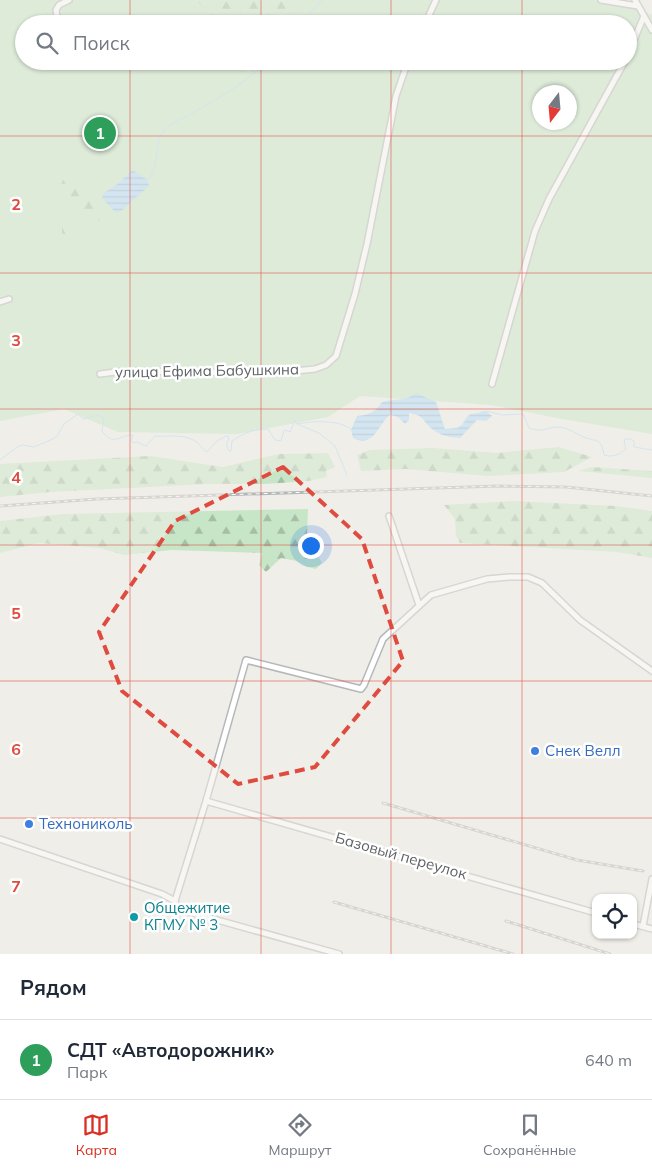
<!DOCTYPE html>
<html lang="ru">
<head>
<meta charset="utf-8">
<style>
  body { margin:0; font-family:Mulish,sans-serif; background:#f6f6f7; color:#1f2937 }
  .controls { position:absolute; right:15px; bottom:15px; display:grid; overflow:hidden; border-radius:10px; box-shadow:0 1px 4px #0004 }
  .controls button { width:45px; height:45px; display:grid; place-items:center; padding:0; border:0; border-bottom:1px solid #e0e1e3; background:#fff; color:#1f2937; font:25px sans-serif }
  .compass { position:absolute; left:532px; top:85px; width:45px; height:45px; border-radius:50%; background:#fff; box-shadow:0 1px 4px #0004; rotate:196deg }
  .you { position:absolute; left:310px; top:545px; width:18px; height:18px; margin:-12px; border:4px solid #fff; border-radius:50%; background:#1a73e8; box-shadow:0 0 0 8px #1a73e833 }
  .badge { display:grid; place-items:center; width:32px; height:32px; border-radius:50%; background:#d93025; color:#fff; font-size:16px; font-weight:700 }
  .pin { position:absolute; translate:-50% -50%; border:2px solid #fff; box-shadow:0 1px 5px #0006 }
  .list { margin:0; padding:0; list-style:none }
  h2 { display:flex; justify-content:space-between; align-items:center; height:65px; margin:0; padding:0 20px; font-size:21px }
  h2 small { font-size:16px; font-weight:400; color:#747a83 }
  .list li { display:grid; grid-template-columns:32px 1fr auto; gap:15px; align-items:center; box-sizing:border-box; height:80px; padding:0 20px; border-top:1px solid #e0e1e3 }
  .list b { display:block; font-size:19px; white-space:nowrap }
  .list p { margin:0; font-size:16px; white-space:nowrap; color:#747a83 }
  .list em { font-size:16px; font-style:normal; color:#747a83 }
  .icon { flex:none; width:28px; height:28px; fill:none; stroke:currentColor; stroke-width:2; stroke-linecap:round; stroke-linejoin:round }
  .map { position:relative; flex:none; width:652px; height:954px; overflow:hidden }
  .search { position:absolute; background:#fff; box-shadow:0 1px 4px #0004; left:15px; right:15px; top:15px; height:55px; display:flex; align-items:center; gap:12px; box-sizing:border-box; padding:0 18px; border-radius:28px; color:#747a83; font-size:19px }
  .sheet { height:145px; background:#fff }
  nav { display:flex; justify-content:space-around; align-items:center; box-sizing:border-box; height:70px; border-top:1px solid #e0e1e3; background:#fff; font-size:14px; color:#747a83 }
  nav a { display:grid; justify-items:center; gap:2px }
  nav .on { color:#d93025 }
  .map>svg:first-child { display:block }
  .green { fill:#c7e6c7; fill-rule:evenodd }
  .forest { fill:url(#forest-firs) }
  .water { fill:url(#water-rules) }
  .lines { fill:none; stroke-linecap:round; stroke-linejoin:round }
  .stream { stroke:#aed9fa; stroke-width:1 }
  .street-casing { stroke:#b5b8bb; stroke-width:8 }
  .street { stroke:#fff; stroke-width:5 }
  .rail-casing { stroke:#b6b7b7; stroke-width:3 }
  .rail { stroke:#fff; stroke-width:1; stroke-dasharray:4; stroke-linecap:butt }
  .marked { fill:none; stroke:#df4b3f; stroke-width:4; stroke-dasharray:10 6; stroke-linejoin:round }
  .grid { fill:none; stroke:#df4b3f; stroke-width:1; stroke-opacity:0.55 }
  .shop-dot { fill:#3f7fe0; stroke:#fff; stroke-width:2 }
  .culture-dot { fill:#0f9aa8; stroke:#fff; stroke-width:2 }
  .labels { text-anchor:middle; stroke-width:5; stroke-linejoin:round; paint-order:stroke }
  .street-label { font-size:15px; fill:#5f6367; stroke:#fff }
  .shop-label { font-size:15px; fill:#366cbe; stroke:#fff; text-anchor:start }
  .culture-label { font-size:15px; fill:#0d838f; stroke:#fff; text-anchor:start }
  .grid-label { font-size:16px; text-anchor:middle; font-weight:bold; fill:#df4b3f; stroke:#fff; stroke-width:5; stroke-linejoin:round; paint-order:stroke }
</style>
</head>
<body>
<div class="map">
<svg width="652" height="954" viewBox="0 0 652 954">
  <defs>
    <pattern id="forest-firs" width="22" height="20" patternUnits="userSpaceOnUse" patternTransform="scale(1.25)"><rect width="22" height="20" fill="#c7e6c7"/><path d="M5 1l3.5 6h-7zM16 11l3.5 6h-7z" fill="#a5bea5"/></pattern>
    <pattern id="water-rules" width="6" height="5" patternUnits="userSpaceOnUse" patternTransform="scale(1.25)"><rect width="6" height="5" fill="#aed9fa"/><path d="M0 2.5h6" fill="none" stroke="#91b4ce"/></pattern>
  </defs>
  <rect width="100%" height="100%" fill="#f0eee8"/>
  <path class="green" d="M0,0H197L214,24H24V61H240L248,72L264,61H628V24H279L288,12L300,0H624L651,15L652,12V434L562,419L491,405L360,396L328,417L237,434L118,432L64,409L0,421ZM540,92H570V122H540Z"/>
  <path class="forest" d="M197,0H300L288,12L279,24H214Z
    M72,174C89,182 106,210 97,228L93,229L92,219L89,213L82,211L69,215C64,222 70,230 68,237L65,239L62,237V229L67,209C66,205 62,202 61,198C57,189 62,177 72,174Z
    M559,447L592,457L564,472L488,476L406,469L361,471L357,455L370,450L433,448L496,453Z
    M328,453L335,467L326,471L327,477L309,481L264,484H208L50,492L0,497V464L150,456L223,467L279,454Z
    M592,467L652,471V478L578,471Z
    M513,501L616,506L652,511V558L617,552L460,543L456,536L455,519L444,505Z
    M308,509L307,536L322,563L316,569L307,567L297,561L281,558L266,572L259,565L262,553L171,550L124,555L100,548L39,543L0,553V521L63,514Z"/>
  <path class="water" d="M132,170L148,180L149,186L121,211L116,213L102,198L104,193L119,183Z
    M416,393L436,402L445,429L457,428L463,424L469,415L486,411L492,416L486,421L477,420L460,438C449,437 441,436 432,429C421,420 426,416 409,413V420L405,424L398,417L390,415C379,422 375,449 353,438L351,430L357,416C369,415 376,412 382,402C396,398 404,402 416,393Z"/>
  <g class="lines">
    <path class="stream" d="M295,24L297,21L308,15L322,0
      M148,180C163,163 150,139 170,125C178,119 189,116 198,110C221,96 248,82 267,61
      M481,412L486,411L502,415L523,414L529,428C542,433 545,428 556,427C568,426 579,437 590,439C591,440 596,440 597,441C602,443 603,450 604,455C612,458 621,454 626,449L624,442L625,439H631L634,441V447L652,450
      M463,423L469,415L473,414
      M297,424L319,433L335,446L347,475
      M0,460L17,447L22,445L34,447L53,439L57,436L64,424L78,414L83,419L98,415L104,418L102,431C113,447 119,435 133,435L131,441L133,443L137,442L146,446L155,436C171,437 185,433 198,443C201,446 203,449 207,452L217,441L226,436H228L229,439C226,443 226,446 229,451H231L232,441C243,433 254,429 268,429L275,440L281,441L284,430L290,432L295,420L297,424C312,421 340,419 352,430"/>
    <g class="street-casing">
      <path id="street" d="M601,0L638,6
        M635,0L652,30
        M58,24L56,10L59,5L69,0
        M425,24L436,0
        M628,54L644,16
        M59,62V61
        M0,302L9,299
        M100,374L123,371L274,373L315,369L326,365L336,356L355,294L367,244L396,96L408,61
        M492,384L535,231L549,199L625,61
        M389,516L419,605
        M206,801L596,913
        M0,839L162,894L175,901L178,909L339,954
        M175,901L206,801L246,660L361,689L364,685L383,639L431,595L487,579L509,577H528L542,583L580,620L652,671
        M633,924L652,929
        M643,926L652,879"/>
    </g>
    <use href="#street" class="street"/>
    <g class="rail-casing">
      <path id="rail" d="M0,506L97,499L498,486L566,487L652,496
        M383,803L577,860L643,871
        M334,902L513,954
        M506,921L610,954"/>
    </g>
    <use href="#rail" class="rail"/>
  </g>
  <path d="M0 0H652V954H0ZM283,467L362,539L403,661L315,767L238,784L122,691L99,632L175,521Z" fill="#f0eee8" fill-opacity=".55" fill-rule="evenodd"/>
  <path class="marked" d="M283,467L362,539L403,661L315,767L238,784L122,691L99,632L175,521Z"/>
  <path class="grid" d="M130,0V24M261,0V24M391,0V24M522,0V24M130,61V954M261,61V954M391,61V954M522,61V954M0,136H652M0,273H652M0,409H652M0,545H652M0,681H652M0,818H652"/>
  <g class="shop-dot">
    <circle cx="535" cy="751" r="5"/>
    <circle cx="29" cy="824" r="5"/>
  </g>
  <circle class="culture-dot" cx="134" cy="917" r="5"/>
  <g class="labels">
    <g class="street-label">
      <text transform="translate(207 371) rotate(-1)" y="5">улица Ефима Бабушкина</text>
      <text transform="translate(401 856) rotate(16)" y="5">Базовый переулок</text>
    </g>
    <g class="shop-label">
      <text x="545" y="756">Снек Велл</text>
      <text x="39" y="829">Технониколь</text>
    </g>
    <g class="culture-label">
      <text x="144" y="913">Общежитие<tspan x="144" dy="17">КГМУ № 3</tspan></text>
    </g>
  </g>
  <g class="grid-label">
    <text x="16" y="210">2</text>
    <text x="16" y="346">3</text>
    <text x="16" y="483">4</text>
    <text x="16" y="619">5</text>
    <text x="16" y="755">6</text>
    <text x="16" y="892">7</text>
  </g>
</svg>
<div class="controls">
<button><svg class="icon" aria-label="locate" viewBox="0 0 24 24"><circle cx="12" cy="12" r="6"/><path d="M12 2v4M12 18v4M2 12h4M18 12h4"/></svg></button>
</div>
<svg class="compass" viewBox="-18 -18 36 36"><path d="M0-13l5 13h-10z" fill="#e53935"/><path d="M0 13l5-13h-10z" fill="#747a83"/></svg>
<div class="you"></div>
<div class="pin badge" style="left:100px;top:133px;background:#2e9e5b">1</div>
<div class="search"><svg class="icon" aria-label="search" viewBox="0 0 24 24"><circle cx="10" cy="10" r="6"/><path d="M15 15l6 6"/></svg>Поиск</div>
</div>
<section class="sheet">
<h2>Рядом<small></small></h2>
<ul class="list">
<li><span class="badge" style="background:#2e9e5b">1</span><div><b>СДТ «Автодорожник»</b><p>Парк</p></div><em>640 m</em></li>
</ul>
</section>
<nav>
<a class="on"><svg class="icon" aria-label="map" viewBox="0 0 24 24"><path d="M3 6l6-2 6 2 6-2v14l-6 2-6-2-6 2zM9 4v14M15 6v14"/></svg>Карта</a>
<a><svg class="icon" aria-label="directions" viewBox="0 0 24 24"><path d="M12 3l9 9-9 9-9-9zM9 14v-3h6M13 9l2 2-2 2"/></svg>Маршрут</a>
<a><svg class="icon" aria-label="saved" viewBox="0 0 24 24"><path d="M7 4h10v16l-5-4-5 4z"/></svg>Сохранённые</a>
</nav>
</body>
</html>
